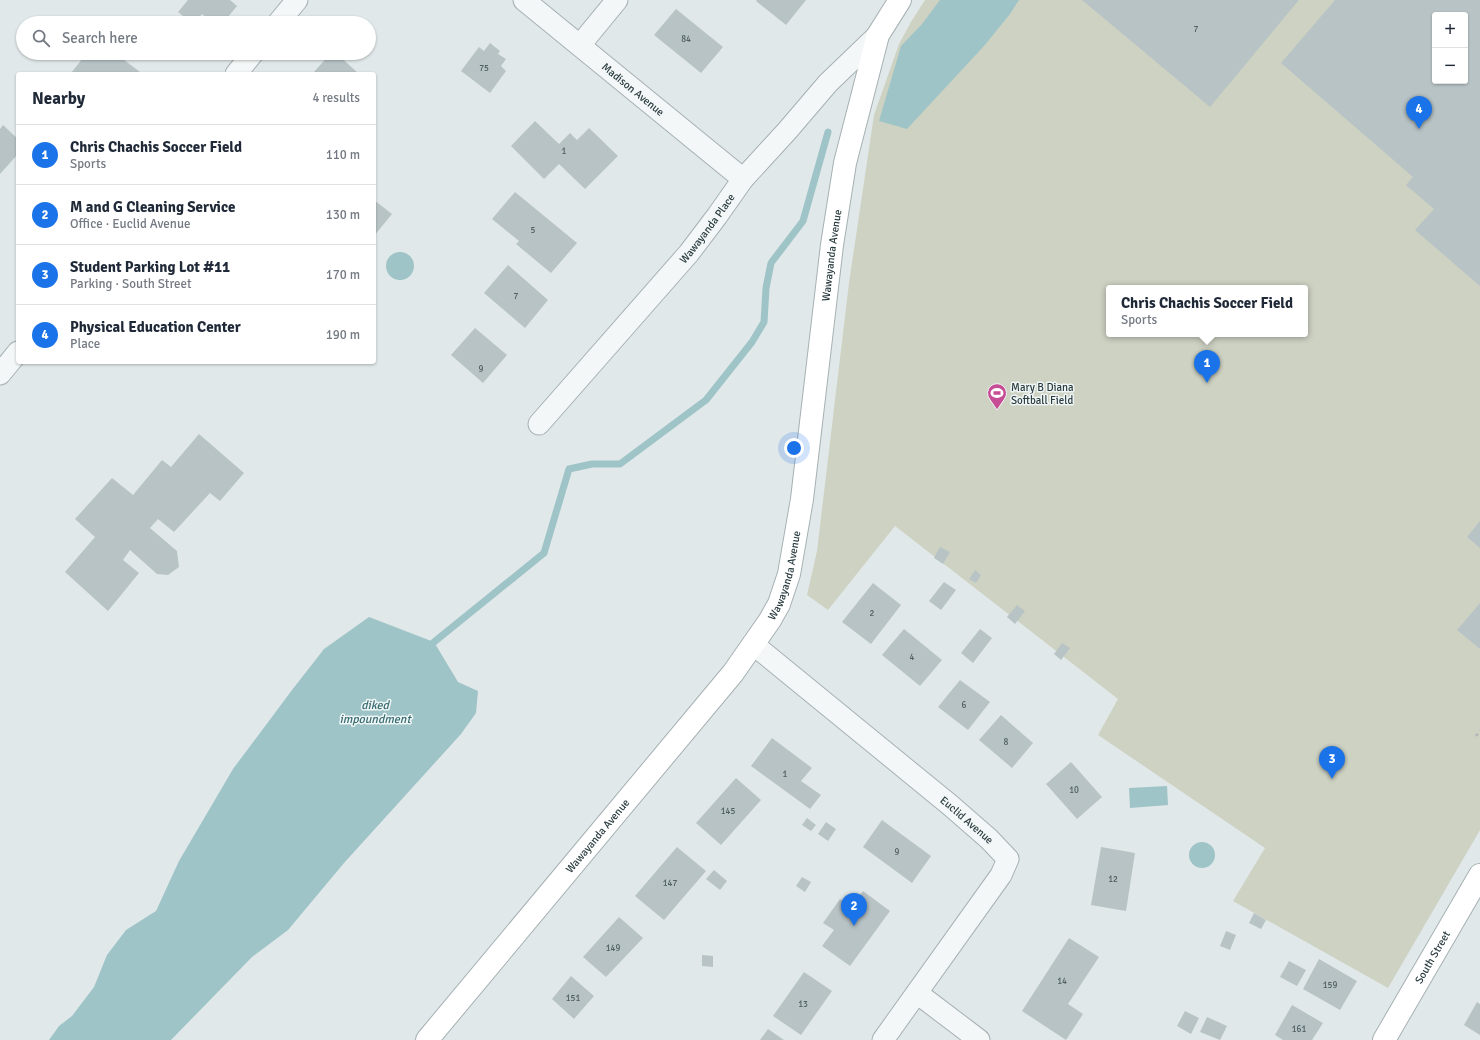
<!DOCTYPE html>
<html lang="en">
<head>
<meta charset="utf-8">
<style>
  body { margin:0; font-family:Signika,sans-serif; background:#f6f6f7; color:#1f2937 }
  .controls { position:absolute; right:12px; top:12px; display:grid; overflow:hidden; border-radius:4px; box-shadow:0 1px 3px #0004 }
  .controls button { width:36px; height:36px; display:grid; place-items:center; padding:0; border:0; border-bottom:1px solid #e0e1e3; background:#fff; color:#1f2937; font:20px sans-serif }
  .you { position:absolute; left:794px; top:448px; width:14px; height:14px; margin:-10px; border:3px solid #fff; border-radius:50%; background:#1a73e8; box-shadow:0 0 0 6px #1a73e833 }
  .badge { display:grid; place-items:center; width:26px; height:26px; border-radius:50%; background:#1a73e8; color:#fff; font-size:13px; font-weight:700 }
  .pin { position:absolute; translate:-50% -33px; filter:drop-shadow(0 1px 2px #0008) }
  .pin::after { content:''; position:absolute; top:21px; width:14px; height:12px; background:inherit; clip-path:polygon(0 0,100% 0,50% 100%) }
  .popup { position:absolute; left:1106px; top:285px; width:202px; height:52px; box-sizing:border-box; display:grid; place-content:center; border-radius:4px; background:#fff; filter:drop-shadow(0 1px 3px #0005); font-size:13px; white-space:nowrap; color:#747a83 }
  .popup b { font-size:15px; color:#1f2937 }
  .popup::after { content:''; position:absolute; left:50%; top:100%; margin-left:-8px; border:8px solid transparent; border-top-color:#fff }
  .list { margin:0; padding:0; list-style:none }
  h2 { display:flex; justify-content:space-between; align-items:center; height:52px; margin:0; padding:0 16px; font-size:17px }
  h2 small { font-size:13px; font-weight:400; color:#747a83 }
  .list li { display:grid; grid-template-columns:26px 1fr auto; gap:12px; align-items:center; box-sizing:border-box; height:60px; padding:0 16px; border-top:1px solid #e0e1e3 }
  .list b { display:block; font-size:15px; white-space:nowrap }
  .list p { margin:0; font-size:13px; white-space:nowrap; color:#747a83 }
  .list em { font-size:13px; font-style:normal; color:#747a83 }
  .icon { flex:none; width:22px; height:22px; fill:none; stroke:currentColor; stroke-width:2; stroke-linecap:round; stroke-linejoin:round }
  .map { position:relative; flex:none; width:1480px; height:1040px; overflow:hidden }
  .search { position:absolute; background:#fff; box-shadow:0 1px 3px #0004; left:16px; top:16px; width:360px; height:44px; display:flex; align-items:center; gap:10px; box-sizing:border-box; padding:0 14px; border-radius:22px; color:#747a83; font-size:15px }
  .panel { position:absolute; background:#fff; box-shadow:0 1px 3px #0004; left:16px; top:72px; width:360px; height:292px; border-radius:4px }
  .map>svg:first-child { display:block }
  .green { fill:#ced2c3; fill-rule:evenodd }
  .water { fill:#9ec4c7 }
  .lines { fill:none; stroke-linecap:round; stroke-linejoin:round }
  .stream { stroke:#9ec4c7; stroke-width:7 }
  .building { fill:#b8c3c5; fill-rule:evenodd }
  .street-casing { stroke:#a6b1b3; stroke-width:23 }
  .secondary-casing { stroke:#a6b1b3; stroke-width:24 }
  .path { stroke:#afb7b9; stroke-width:2.5; stroke-dasharray:3 3; stroke-linecap:butt }
  .street { stroke:#f4f7f7; stroke-width:21 }
  .secondary { stroke:#fff; stroke-width:22 }
  .labels { text-anchor:middle; stroke-width:3; stroke-linejoin:round; paint-order:stroke }
  .number-label { font-size:9px; fill:#4e5e61 }
  .street-label { font-size:11px; fill:#2a3c40; stroke:#f0f6f6 }
  .poi-label { font-size:11px; fill:#2a3c40; stroke:#f0f6f6; text-anchor:start }
  .water-label { font-size:12px; font-style:italic; fill:#366b71; stroke:#f0f6f6 }
</style>
</head>
<body>
<div class="map">
<svg width="1480" height="1040" viewBox="0 0 1480 1040">
  <rect width="100%" height="100%" fill="#e1e8e9"/>
  <path class="green" d="M925,0H1480V830L1388,988L1233,901L1265,848L1098,735L1118,699L895,526L828,610L807,595L817,551L849,283L874,115L899,44L911,22ZM1435,15H1465V81H1435ZM1109,288H1305V334H1109Z"/>
  <path class="water" d="M940,0H1019L1010,14L984,46L907,129L879,121L901,46L922,24Z
    M386 266a14 14 0 1 1 28 0a14 14 0 1 1-28 0Z
    M369,617L434,642L458,682L478,691L476,713L461,734L344,863L288,930L252,957L171,1040H49L59,1026L72,1016L94,987L107,955L126,930L156,911L179,861L233,769L292,690L324,649Z
    M1167,786L1168,805L1130,808L1129,788Z
    M1189 855a13 13 0 1 1 26 0a13 13 0 1 1-26 0Z"/>
  <g class="lines">
    <path class="stream" d="M434,642L544,553L569,469L592,464H620L706,400L752,342L764,322L766,288L771,263L803,221L828,132"/>
  </g>
  <path class="building" d="M188,0H230L237,6L223,23H213L202,14L194,23H192L178,12Z
    M757,0H806L786,25L756,1Z
    M1082,0H1299L1210,107Z
    M1335,0H1480V286L1415,230L1434,209L1406,185L1413,177L1281,63ZM1435,15H1465V81H1435Z
    M676,9L723,47L701,73L654,35Z
    M490,43L500,51L498,54L506,59L501,66L506,71L490,93L461,71L479,47L484,51Z
    M87,53H115L140,72L138,74H73L71,73Z
    M331,53H336L359,74H314L313,73Z
    M535,121L559,144L570,133L577,140L589,128L618,156L585,189L559,164L544,179L511,146Z
    M3,125L18,139V154L0,174V129Z
    M515,192L577,243L551,273L516,244L519,241L492,219Z
    M374,200L392,214L374,236Z
    M508,265L548,300L525,328L484,293Z
    M475,328L507,355L483,383L451,355Z
    M199,434L244,473L220,501L210,493L174,532L158,519L150,528L177,551L179,567L168,575L157,574L130,550L123,560L139,573L108,611L65,572L95,537L75,519L112,478L133,495L162,460L171,467Z
    M1480,521V548L1467,537Z
    M940,547L950,552L943,564L934,558Z
    M975,570L981,575L976,583L969,579Z
    M944,582L956,590L941,610L929,601Z
    M873,583L901,605L871,644L842,622Z
    M1480,603V649L1457,630Z
    M1017,605L1025,611L1015,624L1007,617Z
    M904,629L942,660L920,686L882,655Z
    M980,629L992,638L973,663L961,653Z
    M1062,643L1070,648L1061,660L1054,654Z
    M960,680L990,702L968,730L938,707Z
    M1001,715L1033,743L1012,768L979,740Z
    M772,738L812,768L801,781L821,795L810,809L751,766Z
    M1071,762L1102,797L1077,819L1046,784Z
    M736,778L761,800L721,845L696,823Z
    M807,818L816,825L811,831L802,825Z
    M882,820L931,856L912,883L863,847Z
    M826,822L836,829L828,841L818,834Z
    M677,847L706,871L664,920L635,896Z
    M1101,847L1135,853L1126,911L1091,905Z
    M714,870L727,881L720,890L706,879Z
    M802,877L811,882L805,892L796,886Z
    M863,891L890,911L850,966L822,946L834,930L823,923L840,899L851,907Z
    M1254,913L1266,920L1261,929L1249,923Z
    M619,917L643,938L606,977L583,957Z
    M1226,931L1236,935L1230,950L1220,946Z
    M1069,938L1099,957L1068,1004L1083,1014L1066,1040L1022,1011Z
    M702,955L713,956V967L702,966Z
    M1319,959L1357,981L1340,1010L1303,989Z
    M1289,961L1306,970L1297,986L1280,977Z
    M804,972L832,991L801,1035L773,1016Z
    M571,976L594,996L574,1019L552,999Z
    M1477,1002L1480,1004V1035L1464,1025Z
    M1292,1005L1323,1023L1312,1040H1283L1275,1035Z
    M1185,1011L1199,1018L1191,1034L1177,1026Z
    M1207,1017L1227,1026L1220,1040L1200,1032Z
    M768,1029L784,1040H760Z"/>
  <g class="lines">
    <g class="street-casing">
      <g id="street">
        <path id="s1" d="M524,0L743,179"/>
        <path d="M278,23L297,0"/>
        <path d="M580,45L617,0"/>
        <path d="M236,74L253,53"/>
        <path d="M0,374L18,352"/>
        <path id="s2" d="M539,424L689,253L717,216L743,179L787,131L828,83L878,35"/>
        <path id="s3" d="M753,644L950,805L989,839L1008,859L1001,875L883,1040"/>
        <path d="M917,993L979,1040"/>
      </g>
    </g>
    <g class="secondary-casing">
      <g id="secondary">
        <path id="s4" d="M427,1040L733,673L770,620L779,604L789,574L802,499L832,245L845,163L878,35L900,0"/>
        <path id="s5" d="M1384,1040L1480,875"/>
      </g>
    </g>
    <path class="path" d="M1476,736L1480,731"/>
    <use href="#street" class="street"/>
    <use href="#secondary" class="secondary"/>
  </g>
  <defs>
    <g id="stadium-pin" transform="scale(1)"><path d="M0 17L-7.5 6A9.5 9.5 0 1 1 7.5 6Z" fill="#c74d95" stroke="#f0f6f6"/><path d="M0-5a6.5 5 0 1 0 0 10a6.5 5 0 1 0 0-10ZM-3.5-1.8h7v3.6h-7Z" fill="#fff"/></g>
  </defs>
  <g fill-rule="evenodd">
    <use href="#stadium-pin" x="997" y="393"/>
  </g>
  <g class="labels">
    <g class="number-label">
      <text x="1196" y="32">7</text>
      <text x="686" y="42">84</text>
      <text x="484" y="71">75</text>
      <text x="564" y="154">1</text>
      <text x="533" y="233">5</text>
      <text x="516" y="299">7</text>
      <text x="481" y="372">9</text>
      <text x="872" y="616">2</text>
      <text x="912" y="660">4</text>
      <text x="964" y="708">6</text>
      <text x="1006" y="745">8</text>
      <text x="785" y="777">1</text>
      <text x="1074" y="793">10</text>
      <text x="728" y="814">145</text>
      <text x="897" y="855">9</text>
      <text x="1113" y="882">12</text>
      <text x="670" y="886">147</text>
      <text x="613" y="951">149</text>
      <text x="1062" y="984">14</text>
      <text x="1330" y="988">159</text>
      <text x="573" y="1001">151</text>
      <text x="803" y="1007">13</text>
      <text x="1299" y="1032">161</text>
    </g>
    <g class="street-label">
      <text dy="4" stroke="none"><textPath href="#s1" startOffset="141">Madison Avenue</textPath></text>
      <text dy="4" stroke="none"><textPath href="#s2" startOffset="258">Wawayanda Place</textPath></text>
      <text dy="4" stroke="none"><textPath href="#s4" startOffset="914">Wawayanda Avenue</textPath></text>
      <text dy="4" stroke="none"><textPath href="#s4" startOffset="590">Wawayanda Avenue</textPath></text>
      <text dy="4" stroke="none"><textPath href="#s3" startOffset="277">Euclid Avenue</textPath></text>
      <text dy="4" stroke="none"><textPath href="#s4" startOffset="266">Wawayanda Avenue</textPath></text>
      <text dy="4" stroke="none"><textPath href="#s5" startOffset="96">South Street</textPath></text>
    </g>
    <g class="poi-label">
      <text x="1011" y="391">Mary B Diana<tspan x="1011" dy="13">Softball Field</tspan></text>
    </g>
    <g class="water-label">
      <text x="375" y="709">diked<tspan x="375" dy="14">impoundment</tspan></text>
    </g>
  </g>
</svg>
<div class="controls">
<button>+</button>
<button>−</button>
</div>
<div class="you"></div>
<div class="pin badge" style="left:1207px;top:383px">1</div>
<div class="popup"><b>Chris Chachis Soccer Field</b>Sports</div>
<div class="pin badge" style="left:854px;top:926px">2</div>
<div class="pin badge" style="left:1332px;top:779px">3</div>
<div class="pin badge" style="left:1419px;top:129px">4</div>
<div class="search"><svg class="icon" aria-label="search" viewBox="0 0 24 24"><circle cx="10" cy="10" r="6"/><path d="M15 15l6 6"/></svg>Search here</div>
<section class="panel">
<h2>Nearby<small>4 results</small></h2>
<ul class="list">
<li><span class="badge">1</span><div><b>Chris Chachis Soccer Field</b><p>Sports</p></div><em>110 m</em></li>
<li><span class="badge">2</span><div><b>M and G Cleaning Service</b><p>Office · Euclid Avenue</p></div><em>130 m</em></li>
<li><span class="badge">3</span><div><b>Student Parking Lot #11</b><p>Parking · South Street</p></div><em>170 m</em></li>
<li><span class="badge">4</span><div><b>Physical Education Center</b><p>Place</p></div><em>190 m</em></li>
</ul>
</section>
</div>
</body>
</html>
